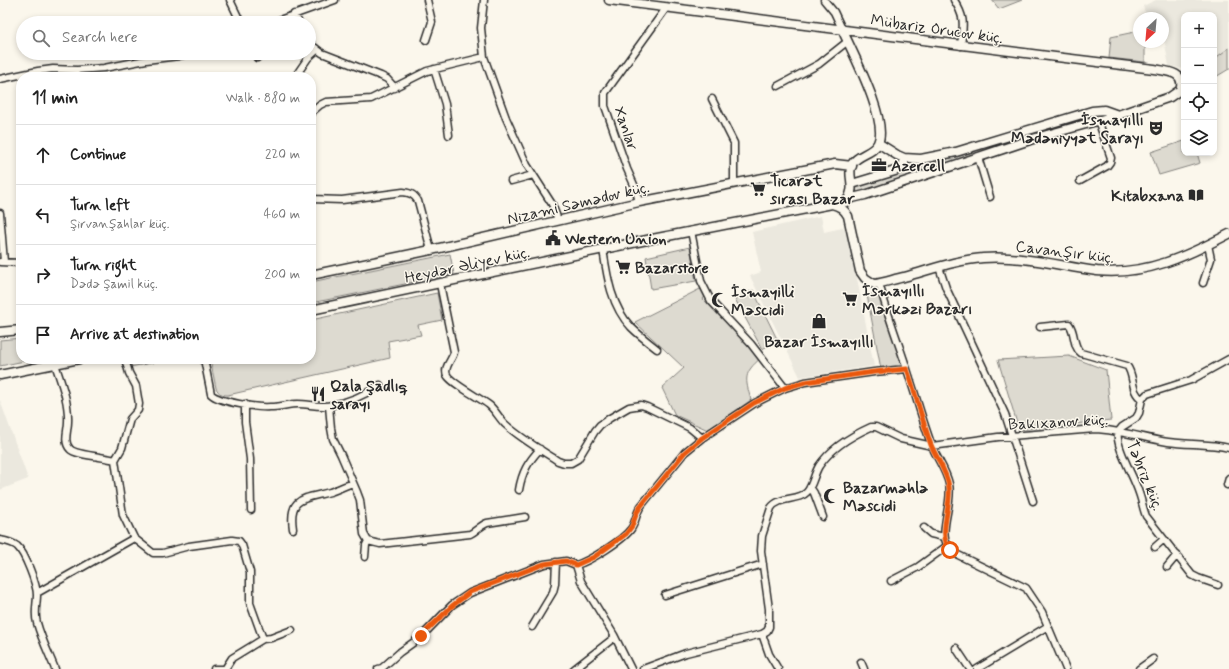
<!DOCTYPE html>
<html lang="en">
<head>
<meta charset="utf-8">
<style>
  body { margin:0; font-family:Mynerve,sans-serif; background:#f6f6f6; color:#222 }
  .controls { position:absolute; right:12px; top:12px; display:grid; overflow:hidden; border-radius:8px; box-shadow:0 2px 6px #0003 }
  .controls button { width:36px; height:36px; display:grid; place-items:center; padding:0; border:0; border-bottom:1px solid #e0e0e0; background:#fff; color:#222; font:20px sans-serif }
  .compass { position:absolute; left:1133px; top:12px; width:36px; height:36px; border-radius:50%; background:#fff; box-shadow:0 2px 6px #0003; rotate:206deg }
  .stop { position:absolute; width:12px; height:12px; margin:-9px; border:3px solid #ea580c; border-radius:50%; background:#fff }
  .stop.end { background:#ea580c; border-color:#fff; box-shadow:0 1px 4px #0008 }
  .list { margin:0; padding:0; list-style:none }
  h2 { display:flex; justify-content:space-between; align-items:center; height:52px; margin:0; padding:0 16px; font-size:17px }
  h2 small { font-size:13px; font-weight:400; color:#767676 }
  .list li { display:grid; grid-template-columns:26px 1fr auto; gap:12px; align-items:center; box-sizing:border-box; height:60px; padding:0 16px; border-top:1px solid #e0e0e0 }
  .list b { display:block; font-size:15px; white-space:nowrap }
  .list p { margin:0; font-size:13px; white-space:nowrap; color:#767676 }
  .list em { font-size:13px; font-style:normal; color:#767676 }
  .icon { flex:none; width:22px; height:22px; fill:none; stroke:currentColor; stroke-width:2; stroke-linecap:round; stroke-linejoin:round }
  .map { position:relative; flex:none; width:1229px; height:669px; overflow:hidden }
  .search { position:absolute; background:#fff; box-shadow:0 2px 6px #0003; left:16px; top:16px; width:300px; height:44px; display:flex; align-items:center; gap:10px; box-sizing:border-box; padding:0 14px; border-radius:22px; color:#767676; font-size:15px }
  .panel { position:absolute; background:#fff; box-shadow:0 2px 6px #0003; left:16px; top:72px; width:300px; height:292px; border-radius:16px }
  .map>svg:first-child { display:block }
  .built { fill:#ebe8de }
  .green { fill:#dddad0; stroke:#84827e }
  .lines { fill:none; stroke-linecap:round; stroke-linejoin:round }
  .street-casing { stroke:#2b2b2b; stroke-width:9 }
  .secondary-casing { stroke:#2b2b2b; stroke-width:11 }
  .street { stroke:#fbf7ec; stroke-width:6 }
  .secondary { stroke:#fbf7ec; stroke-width:8 }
  .route { stroke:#ea580c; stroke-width:5 }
  .labels { text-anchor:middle; stroke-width:3; stroke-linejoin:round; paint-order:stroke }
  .street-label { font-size:16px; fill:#2b2b2b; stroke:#fbf7ec }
  .poi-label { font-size:16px; font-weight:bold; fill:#2b2b2b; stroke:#fbf7ec; text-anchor:start }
</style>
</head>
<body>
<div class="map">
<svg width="1229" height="669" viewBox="0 0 1229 669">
  <rect width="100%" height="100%" fill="#fbf7ec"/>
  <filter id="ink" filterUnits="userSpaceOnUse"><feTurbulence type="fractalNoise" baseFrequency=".025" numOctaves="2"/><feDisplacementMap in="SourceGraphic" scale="8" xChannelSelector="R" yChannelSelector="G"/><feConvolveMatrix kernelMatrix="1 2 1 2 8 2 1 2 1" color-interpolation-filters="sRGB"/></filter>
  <g filter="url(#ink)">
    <path class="built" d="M1156,0H1229V48L1214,59V15H1184V69L1169,66L1163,34V18H1147L1143,6Z
      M821,216L824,232L847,227L874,366L800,377L750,276L761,272L752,232Z
      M0,400L28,479L0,490Z"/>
    <path class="green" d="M992,0H1022L999,9Z
      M1139,31V42H1145V62L1109,58L1111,37Z
      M1229,48V69L1214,78V59Z
      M1097,113L1107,115L857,194L856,187Z
      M1184,141V153H1197L1200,163L1159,175L1151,152Z
      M690,247L696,281L651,289L646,257Z
      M450,254L454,274L311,303V282Z
      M700,289L706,295L703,299L761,358C743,373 745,379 751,400L708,430L675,415L662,388L684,368L635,322Z
      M753,290L778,341L762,349L735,299Z
      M437,293L442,320L418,325L421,335L388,341L390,358L228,395C222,395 219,394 216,388L210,359H311V320Z
      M878,293L903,366L881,369L867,295Z
      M21,338V359H34L0,366V340Z
      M1069,356L1106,370L1111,420L1019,430L998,360Z
      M128,359H173L130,367Z"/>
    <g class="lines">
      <g class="street-casing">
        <path id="street" d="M230,0L241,23
          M484,0L481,28L484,57L506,118L527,165L552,204L558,220
          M824,0L834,12L842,29
          M954,0C966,19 963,25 961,46
          M294,14L299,23
          M271,23L335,0
          M309,40L313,46L322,53L381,76L387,79L395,88
          M426,40L432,22L427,0
          M255,53L257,58
          M434,69L445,104L449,135
          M295,77L308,58L317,50
          M0,79L38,71L53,69L77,70L104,68L146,60L179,56L191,53
          M778,86L819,64L848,41
          M712,99L734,143V183
          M311,113L320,105L326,102L371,99L427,71L484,57
          M978,157L990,197
          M511,181L533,175
          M1080,181L1107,166L1110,162L1111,158L1098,120
          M311,199L342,200L403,192C410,193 414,194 418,201L431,250
          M639,202L635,187L627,169L605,106V93L667,7
          M0,213L4,262
          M691,231L701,281L711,301L751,344L785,388
          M603,249C607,276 611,306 631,327C639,335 648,342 657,349
          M0,262L21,263
          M939,267L946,288L1005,414L1033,501
          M879,283C888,317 901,349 911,382C918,403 924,425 932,446C937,459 946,470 949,484C954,507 933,537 954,553L1026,588L1042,612L1066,669
          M1203,283L1211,259L1208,245
          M440,284L454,352C453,359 443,367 447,375C452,384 480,398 489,405C496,411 499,418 505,424C520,438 541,450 558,461L564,463H571L578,459L595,431L600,425L610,418L629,407L641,405L647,407L690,428L702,438
          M1040,327L1069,324C1076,333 1072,346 1081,353L1127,366C1135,376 1130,392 1142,399
          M204,359L211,394C219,402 258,408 270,407C280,407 289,404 298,404C309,404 321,408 332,405C349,402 365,395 380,385
          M55,364C61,382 69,402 68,422C68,430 63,442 70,449C75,455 105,457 115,460L123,515L134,538L153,553H163L189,546L232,540L239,541L242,545L250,572V603L263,639
          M245,404V422L250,459L251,510
          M329,406L331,428L333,439L341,455L357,492L360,500L364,534L368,541L380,544L470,534C476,531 480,526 487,523L525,517
          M1118,432C1115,447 1134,476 1139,493C1142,501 1143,509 1146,516L1192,575L1198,578L1218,585
          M1118,432L1122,427L1136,418L1139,413L1142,399L1147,394L1191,380L1229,359
          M115,460L122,448L130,419L138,410L139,404L136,386L129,373L125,359
          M1227,485L1229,478
          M810,487L814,493L823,517
          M519,490C522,472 528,462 540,449
          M924,528L931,534L944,537
          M293,529C288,496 305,499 330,492C338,489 345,486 353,483
          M0,540C6,541 13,543 17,546C25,553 37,585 37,595C37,604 34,613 37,623C41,638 49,654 55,669
          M1155,547L1164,539
          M365,557L366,545L368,541
          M1167,567L1177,555
          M891,581L918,567L947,546
          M37,593L134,538
          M665,595L763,564
          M532,627L553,592L555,584L556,562
          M762,634L767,631L769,627V609L761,551L762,536L771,508C779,496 799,501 807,492C813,485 814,474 819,466C831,448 851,436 871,427H876L901,439L932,446L998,437L1095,429C1120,430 1143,438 1168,442C1188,445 1209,443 1229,448
          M956,648L970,669
          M861,662L864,669
          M214,669H224
          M225,669L232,658L263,639L271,638L292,630
          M378,669L382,668L400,652L421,637L452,605L470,593L544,564L566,561L576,565
          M574,669L615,637
          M631,669L614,635L581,581L576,565C590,561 623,540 631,529C636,522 636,513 641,506L685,452L702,438L755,403L785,388L805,382L874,372L907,369
          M643,669L686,653L762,634L769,654L778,669
          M977,669L1048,626
          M1139,669L1153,659"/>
      </g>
      <g class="secondary-casing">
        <path id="secondary" d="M609,0C790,23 972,47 1154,69C1166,71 1187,72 1180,90L1170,97L1118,115L1036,138L865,195L848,199
          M842,29C852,52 889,121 878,143C873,154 858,154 852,164C846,175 858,187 846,202
          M878,143L897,155L904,158L921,159L956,152L1092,111L1104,110L1118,115
          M852,184L895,171L902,167L904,164V158
          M311,275L431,250L639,202L835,164L852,166
          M311,310L647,240L832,204C840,206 844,209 848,216L860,271L865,278L874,284C884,283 894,279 904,277C930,270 956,260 983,258C1022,255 1059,266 1097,271C1145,276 1187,256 1229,234
          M0,332L21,330
          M0,375L79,359"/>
      </g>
      <use href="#street" class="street"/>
      <use href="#secondary" class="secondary"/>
    </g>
  </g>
  <g class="lines" filter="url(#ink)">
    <path class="route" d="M421,636L452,606L470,592L544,564L566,561L576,565L594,557L626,534L632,526L637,512L641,506L685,452L702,438L754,403L785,388L805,382L874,372L907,369C916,394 922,420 931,445C937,459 947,472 949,487C952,506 937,534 950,550"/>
  </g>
  <defs>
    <g id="theatre-bare" transform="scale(1.2)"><path d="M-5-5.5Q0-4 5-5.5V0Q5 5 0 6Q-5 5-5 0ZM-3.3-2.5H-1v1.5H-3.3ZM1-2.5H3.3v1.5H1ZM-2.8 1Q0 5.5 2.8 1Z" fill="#2b2b2b" stroke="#fbf7ec" stroke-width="2.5" paint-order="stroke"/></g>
    <g id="office-bare" transform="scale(1.2)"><path d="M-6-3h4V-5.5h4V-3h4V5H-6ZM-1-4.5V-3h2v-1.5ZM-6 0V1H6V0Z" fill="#2b2b2b" stroke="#fbf7ec" stroke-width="2.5" paint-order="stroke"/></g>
    <g id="supermarket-bare" transform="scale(1.2)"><path d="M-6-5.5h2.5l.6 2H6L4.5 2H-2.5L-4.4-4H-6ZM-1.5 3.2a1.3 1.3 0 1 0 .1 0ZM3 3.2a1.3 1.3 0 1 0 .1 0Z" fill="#2b2b2b" stroke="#fbf7ec" stroke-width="2.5" paint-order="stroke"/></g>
    <g id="library-bare" transform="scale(1.2)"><path d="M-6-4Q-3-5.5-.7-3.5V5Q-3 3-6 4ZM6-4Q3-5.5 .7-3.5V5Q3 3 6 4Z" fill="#2b2b2b" stroke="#fbf7ec" stroke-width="2.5" paint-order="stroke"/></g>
    <g id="civic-bare" transform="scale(1.2)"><path d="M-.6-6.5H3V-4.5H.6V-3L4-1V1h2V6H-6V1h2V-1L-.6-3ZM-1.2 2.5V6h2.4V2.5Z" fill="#2b2b2b" stroke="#fbf7ec" stroke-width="2.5" paint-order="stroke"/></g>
    <g id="mosque-bare" transform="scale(1.2)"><path d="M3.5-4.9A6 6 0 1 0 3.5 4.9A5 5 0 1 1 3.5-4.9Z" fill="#2b2b2b" stroke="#fbf7ec" stroke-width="2.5" paint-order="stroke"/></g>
    <g id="shop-bare" transform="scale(1.2)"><path d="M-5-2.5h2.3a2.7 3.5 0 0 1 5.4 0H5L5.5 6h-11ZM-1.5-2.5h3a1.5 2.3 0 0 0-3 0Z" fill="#2b2b2b" stroke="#fbf7ec" stroke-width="2.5" paint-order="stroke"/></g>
    <g id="restaurant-bare" transform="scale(1.2)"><path d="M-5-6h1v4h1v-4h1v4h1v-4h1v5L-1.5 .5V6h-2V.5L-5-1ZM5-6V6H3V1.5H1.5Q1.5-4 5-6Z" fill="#2b2b2b" stroke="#fbf7ec" stroke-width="2.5" paint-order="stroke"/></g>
  </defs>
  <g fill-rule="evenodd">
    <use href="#theatre-bare" x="1156" y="128"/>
    <use href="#office-bare" x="879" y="165"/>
    <use href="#supermarket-bare" x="758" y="189"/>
    <use href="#library-bare" x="1196" y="195"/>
    <use href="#civic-bare" x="553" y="238"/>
    <use href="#supermarket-bare" x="623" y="267"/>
    <use href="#supermarket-bare" x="850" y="299"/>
    <use href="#mosque-bare" x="719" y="300"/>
    <use href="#shop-bare" x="819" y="321"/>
    <use href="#restaurant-bare" x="318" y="394"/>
    <use href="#mosque-bare" x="831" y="496"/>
  </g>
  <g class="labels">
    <g class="street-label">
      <text transform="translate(937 28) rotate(8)" y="6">Mübariz Orucov küç.</text>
      <text transform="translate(627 128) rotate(71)" y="6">Xanlar</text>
      <text transform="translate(578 202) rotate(-13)" y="6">Nizami Səmədov küç.</text>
      <text transform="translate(1065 251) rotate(7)" y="6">Cavanşır küç.</text>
      <text transform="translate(467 264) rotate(-12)" y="6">Heydər Əliyev küç.</text>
      <text transform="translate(1058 421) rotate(-3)" y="6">Bakıxanov küç.</text>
      <text transform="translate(1146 475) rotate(68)" y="6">Təbriz küç.</text>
    </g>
    <g class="poi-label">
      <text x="1144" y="125" text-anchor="end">İsmayıllı<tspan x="1144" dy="18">Mədəniyyət Sarayı</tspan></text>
      <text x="891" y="171">Azercell</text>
      <text x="770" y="186">Ticarət<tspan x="770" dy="18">sırası Bazar</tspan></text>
      <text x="1184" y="201" text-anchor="end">Kitabxana</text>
      <text x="565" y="244">Western Union</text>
      <text x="635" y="273">Bazarstore</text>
      <text x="862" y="296">İsmayıllı<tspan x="862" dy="18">Mərkəzi Bazarı</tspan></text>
      <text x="731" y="297">İsmayilli<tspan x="731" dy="18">Məscidi</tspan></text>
      <text x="819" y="347" text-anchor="middle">Bazar İsmayıllı</text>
      <text x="330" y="391">Qala Şadlıq<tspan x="330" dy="18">sarayı</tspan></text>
      <text x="843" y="493">Bazarməhlə<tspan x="843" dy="18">Məscidi</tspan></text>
    </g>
  </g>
</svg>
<div class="controls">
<button>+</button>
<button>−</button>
<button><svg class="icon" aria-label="locate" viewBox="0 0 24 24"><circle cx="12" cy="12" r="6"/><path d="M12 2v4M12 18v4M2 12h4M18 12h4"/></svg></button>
<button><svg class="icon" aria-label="layers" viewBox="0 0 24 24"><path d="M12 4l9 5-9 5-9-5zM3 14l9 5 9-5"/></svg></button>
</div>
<svg class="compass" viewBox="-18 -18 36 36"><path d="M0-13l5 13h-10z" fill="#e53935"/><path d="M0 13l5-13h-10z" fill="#767676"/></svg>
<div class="stop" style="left:950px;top:550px"></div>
<div class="stop end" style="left:421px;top:636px"></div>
<div class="search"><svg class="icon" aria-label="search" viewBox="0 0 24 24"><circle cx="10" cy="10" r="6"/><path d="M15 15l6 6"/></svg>Search here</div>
<section class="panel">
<h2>11 min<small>Walk · 880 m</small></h2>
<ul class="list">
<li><svg class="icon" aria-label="ahead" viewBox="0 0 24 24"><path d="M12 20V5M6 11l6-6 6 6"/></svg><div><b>Continue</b></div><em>220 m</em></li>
<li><svg class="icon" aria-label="left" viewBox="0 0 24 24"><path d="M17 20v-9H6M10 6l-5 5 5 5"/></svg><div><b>Turn left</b><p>Şirvanşahlar küç.</p></div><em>460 m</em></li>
<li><svg class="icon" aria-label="right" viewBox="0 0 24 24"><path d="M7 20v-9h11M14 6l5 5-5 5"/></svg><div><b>Turn right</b><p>Dədə Şamil küç.</p></div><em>200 m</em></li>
<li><svg class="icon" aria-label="arrive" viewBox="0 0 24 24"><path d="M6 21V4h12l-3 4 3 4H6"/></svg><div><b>Arrive at destination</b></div></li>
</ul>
</section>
</div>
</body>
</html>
